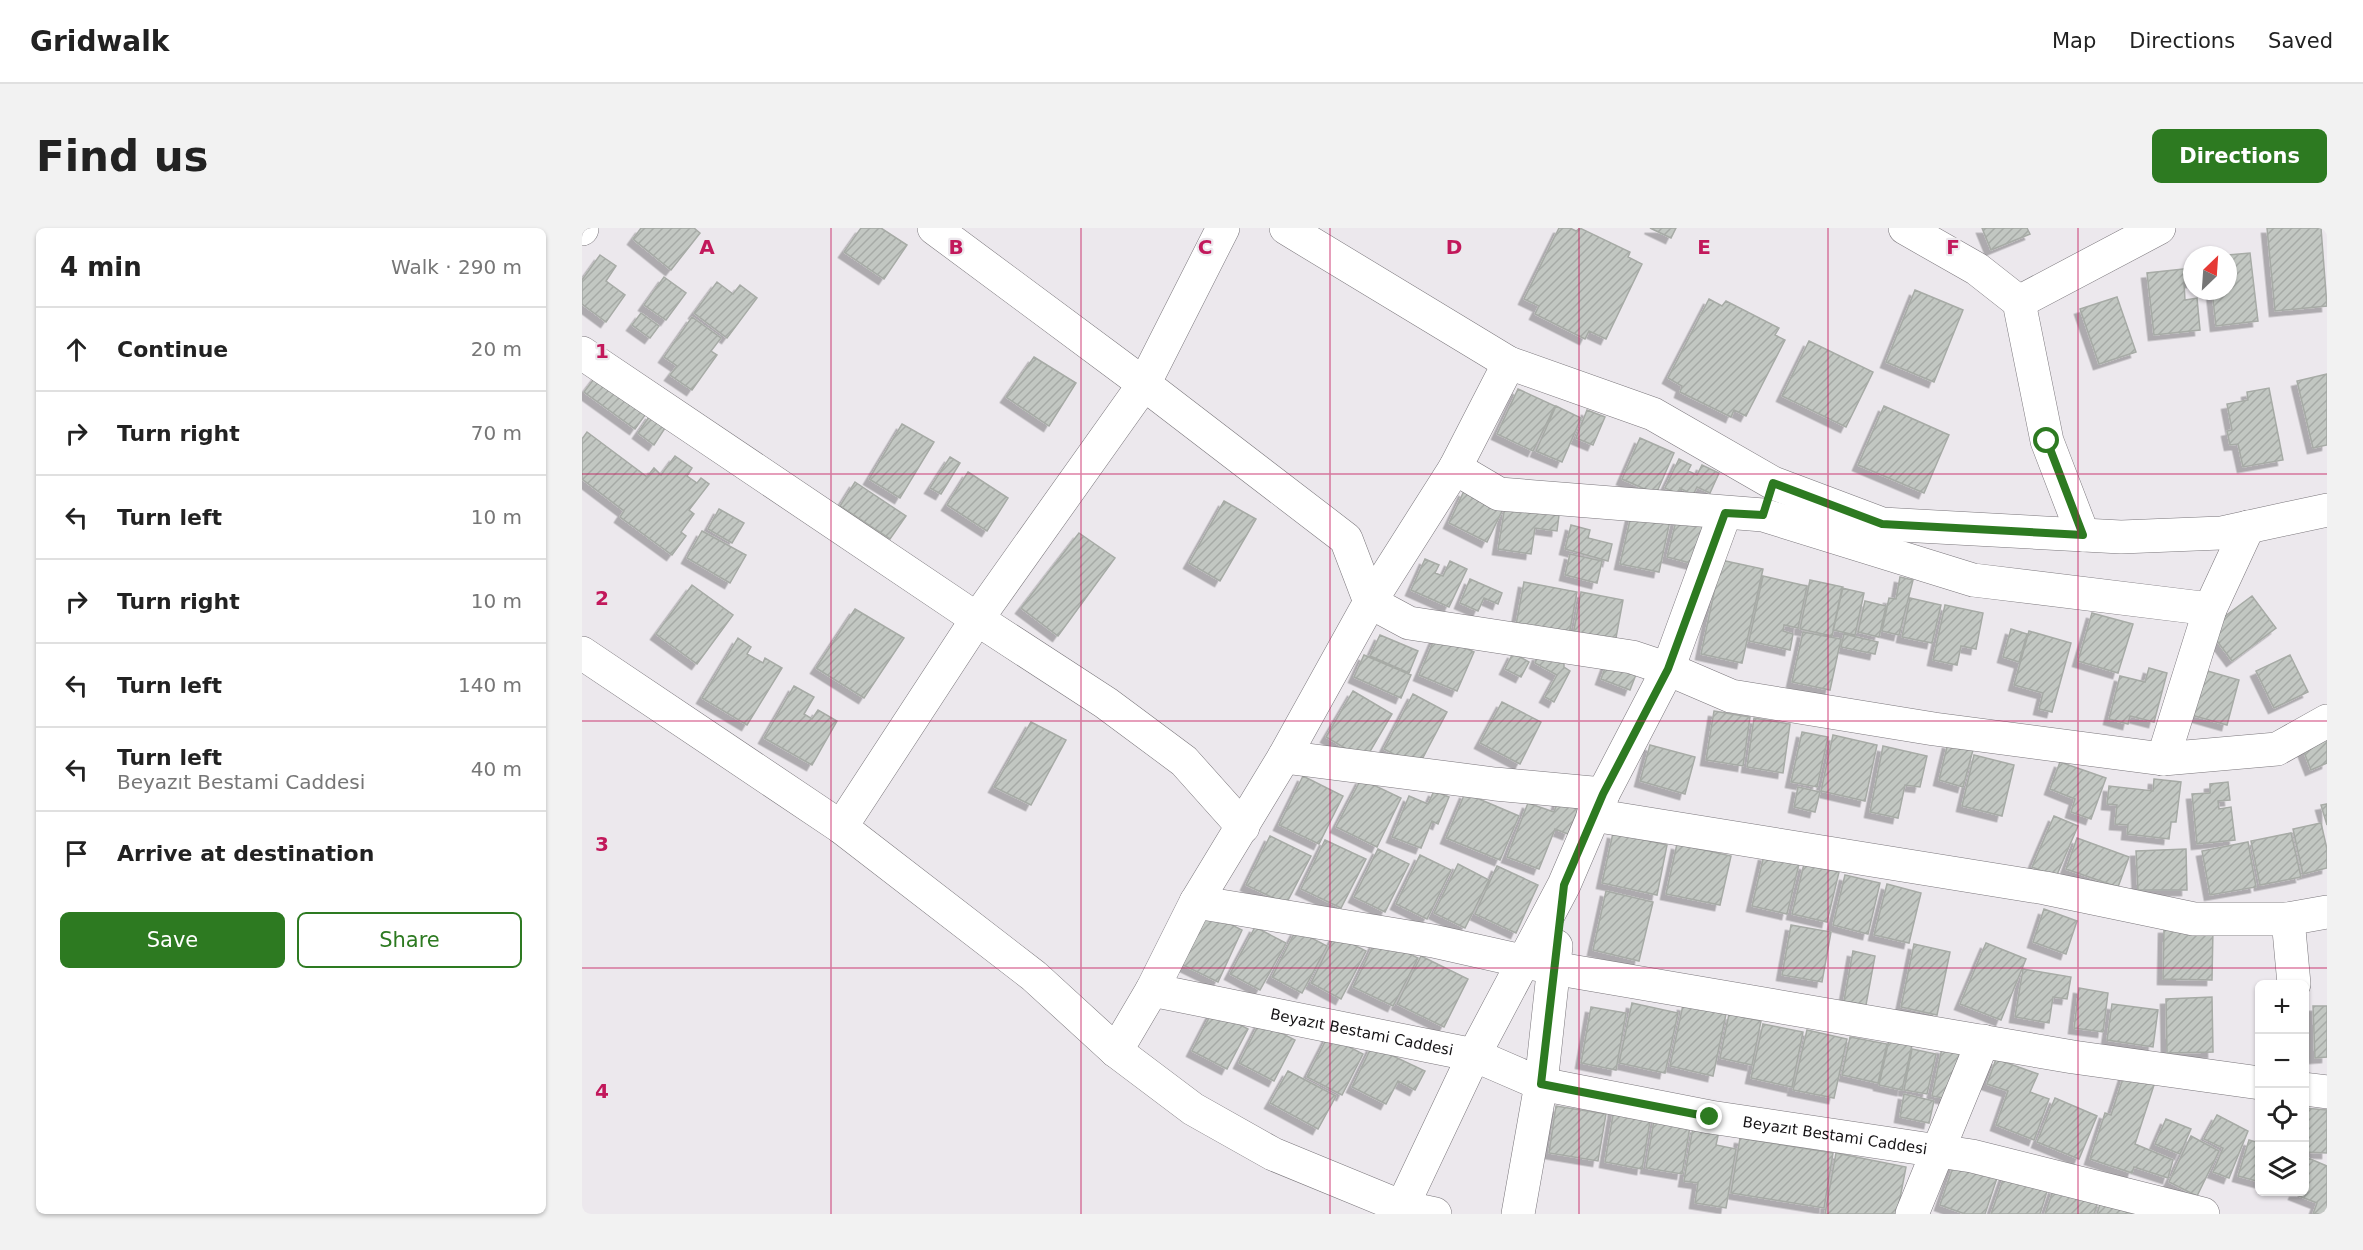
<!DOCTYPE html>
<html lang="en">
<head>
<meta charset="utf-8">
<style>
  body { margin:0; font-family:"DejaVu Sans",sans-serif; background:#f2f2f2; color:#222 }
  .controls { position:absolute; right:18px; bottom:18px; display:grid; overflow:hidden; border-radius:9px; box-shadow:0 2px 4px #0004 }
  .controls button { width:54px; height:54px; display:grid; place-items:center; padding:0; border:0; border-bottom:2px solid #e0e0e0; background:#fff; color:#222; font:30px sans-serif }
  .compass { position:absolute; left:1601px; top:18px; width:54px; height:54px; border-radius:50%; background:#fff; box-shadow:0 2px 4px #0004; rotate:25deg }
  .stop { position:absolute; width:18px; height:18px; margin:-14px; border:4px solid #2d7a21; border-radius:50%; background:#fff }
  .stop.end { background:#2d7a21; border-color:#fff; box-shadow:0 2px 6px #0008 }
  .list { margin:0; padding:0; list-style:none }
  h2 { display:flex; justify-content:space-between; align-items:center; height:78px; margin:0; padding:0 24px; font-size:26px }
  h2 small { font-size:20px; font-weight:400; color:#767676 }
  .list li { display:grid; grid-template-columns:39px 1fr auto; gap:18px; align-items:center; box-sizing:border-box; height:84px; padding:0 24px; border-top:2px solid #e0e0e0 }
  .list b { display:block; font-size:22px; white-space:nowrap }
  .list p { margin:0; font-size:20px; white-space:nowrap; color:#767676 }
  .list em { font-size:20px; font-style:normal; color:#767676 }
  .actions { display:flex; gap:12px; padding:18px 24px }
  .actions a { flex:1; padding:14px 0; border:2px solid #2d7a21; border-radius:9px; text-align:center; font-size:21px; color:#2d7a21 }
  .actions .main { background:#2d7a21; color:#fff }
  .icon { flex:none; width:33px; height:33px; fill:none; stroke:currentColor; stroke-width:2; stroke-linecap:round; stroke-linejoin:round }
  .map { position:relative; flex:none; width:1745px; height:986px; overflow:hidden; border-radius:9px }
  header { display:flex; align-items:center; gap:36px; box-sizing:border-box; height:84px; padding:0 30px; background:#fff; border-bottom:2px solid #e0e0e0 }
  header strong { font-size:28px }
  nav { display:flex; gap:33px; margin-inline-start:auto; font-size:21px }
  .intro { display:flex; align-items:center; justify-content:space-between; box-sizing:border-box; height:144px; padding:0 36px }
  h1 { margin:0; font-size:42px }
  .button { padding:15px 27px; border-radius:9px; background:#2d7a21; color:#fff; font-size:21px; font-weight:700 }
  main { display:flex; gap:36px; padding:0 36px }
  aside { flex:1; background:#fff; border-radius:9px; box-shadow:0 2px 4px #0004 }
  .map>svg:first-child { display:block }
  .building { fill:url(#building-hatch); stroke:#a7aba6; stroke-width:1.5; filter:url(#shadow) }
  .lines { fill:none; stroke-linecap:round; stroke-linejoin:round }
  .minor-casing { stroke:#7a767b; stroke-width:34 }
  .minor { stroke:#fff; stroke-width:33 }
  .route { stroke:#2d7a21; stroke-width:8 }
  .grid { fill:none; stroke:#c2185b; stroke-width:1.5; stroke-opacity:0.55 }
  .labels { text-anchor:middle; stroke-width:4.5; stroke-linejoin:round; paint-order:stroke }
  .street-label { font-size:15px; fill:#161416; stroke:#ece8ed }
  .grid-label { font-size:20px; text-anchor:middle; font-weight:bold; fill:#c2185b; stroke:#ece8ed; stroke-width:4.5; stroke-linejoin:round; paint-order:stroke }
</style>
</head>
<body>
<header>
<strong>Gridwalk</strong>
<nav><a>Map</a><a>Directions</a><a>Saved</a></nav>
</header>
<div class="intro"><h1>Find us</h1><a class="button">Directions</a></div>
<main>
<aside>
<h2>4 min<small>Walk · 290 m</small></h2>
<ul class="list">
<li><svg class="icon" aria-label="ahead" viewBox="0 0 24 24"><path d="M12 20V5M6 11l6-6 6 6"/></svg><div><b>Continue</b></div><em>20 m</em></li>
<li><svg class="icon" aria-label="right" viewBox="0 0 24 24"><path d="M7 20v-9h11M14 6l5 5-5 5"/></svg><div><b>Turn right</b></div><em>70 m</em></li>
<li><svg class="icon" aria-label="left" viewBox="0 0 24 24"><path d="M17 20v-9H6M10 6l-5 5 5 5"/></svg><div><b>Turn left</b></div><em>10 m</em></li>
<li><svg class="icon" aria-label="right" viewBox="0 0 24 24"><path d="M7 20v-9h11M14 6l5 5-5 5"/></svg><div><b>Turn right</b></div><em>10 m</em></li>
<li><svg class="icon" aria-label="left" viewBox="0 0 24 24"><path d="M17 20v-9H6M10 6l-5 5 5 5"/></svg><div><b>Turn left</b></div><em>140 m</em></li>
<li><svg class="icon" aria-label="left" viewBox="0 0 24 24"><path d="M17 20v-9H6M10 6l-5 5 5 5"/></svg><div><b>Turn left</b><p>Beyazıt Bestami Caddesi</p></div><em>40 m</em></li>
<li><svg class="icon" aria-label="arrive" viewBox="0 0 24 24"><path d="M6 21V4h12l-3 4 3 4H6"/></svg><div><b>Arrive at destination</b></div></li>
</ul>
<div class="actions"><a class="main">Save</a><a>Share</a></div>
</aside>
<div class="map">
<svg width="1745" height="986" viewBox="0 0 1745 986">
  <defs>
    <pattern id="building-hatch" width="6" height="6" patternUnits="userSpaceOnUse" patternTransform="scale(1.5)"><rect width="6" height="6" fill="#c2c7c2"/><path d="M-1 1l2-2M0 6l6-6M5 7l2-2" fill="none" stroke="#a6aaa6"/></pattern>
    <filter id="shadow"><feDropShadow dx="-5.5" dy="5.5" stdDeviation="0" flood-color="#0004"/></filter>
  </defs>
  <rect width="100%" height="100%" fill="#ece8ed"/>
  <path class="building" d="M59,0H112L118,5L89,42L51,11Z
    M279,0H299L325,17L302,51L262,24Z
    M977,0H988L994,3L998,0L1048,24L1046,29L1060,36L1024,111L1007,103L1003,111L953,86L957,78L942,71Z
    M1068,0H1094L1089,10Z
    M1400,0H1445L1448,6L1409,22Z
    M1685,0H1739L1745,78L1693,83Z
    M1668,25L1676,93L1634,98L1630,63H1646V27Z
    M18,27L34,38L24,53L43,67L24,94L0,76V52Z
    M1610,40V54L1602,55L1603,72L1615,70L1618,102L1572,107L1565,45Z
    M82,49L104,65L84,92L62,77Z
    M135,54L151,66L158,57L175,70L145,110L112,85Z
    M1333,62L1381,82L1352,154L1304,134Z
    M1535,69L1554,124L1517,136L1498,81Z
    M1127,71L1140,78L1144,73L1197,100L1193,107L1203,112L1164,188L1152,182L1149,189L1098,164L1100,158L1086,150Z
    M59,85L77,98L68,110L50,97Z
    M110,89L139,110L129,123L135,127L110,162L88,147L95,138L82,129Z
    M1227,113L1291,144L1264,199L1200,168Z
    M452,129L494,155L467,198L424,169Z
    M1745,146V217L1731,220L1715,153Z
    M15,147L66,183L53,201L2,164Z
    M1687,160L1701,232L1661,239L1656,216L1648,217L1645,203L1650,202L1645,176L1666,172L1665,164Z
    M936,161L973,178L951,223L915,206Z
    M974,178L999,190L980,234L954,223Z
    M1302,178L1367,207L1342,265L1276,237Z
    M1005,182L1023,189L1011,217L994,210Z
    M69,186L85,197L72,217L56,205Z
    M320,196L352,214L318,270L287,251Z
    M5,204L65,249L61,254L72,240L79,247L93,228L110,240L105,248L115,255L119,250L127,256L107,282L112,286L99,304L104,308L90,327L38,289L42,283L0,251V211Z
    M1058,210L1092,225L1074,266L1040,251Z
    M368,229L378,235L359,266L348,260Z
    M1097,231L1109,237L1106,243L1115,247L1120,237L1137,245L1128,265L1115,259L1111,267L1098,260L1096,266L1083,260Z
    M386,244L426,270L405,303L365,277Z
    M273,254L324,288L308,311L258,278Z
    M882,263L921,281L905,314L867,295Z
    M642,273L674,291L638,353L607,335Z
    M923,278L977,287L975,303L953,300L949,326L916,321Z
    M1051,279L1089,288L1077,344L1038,336Z
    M137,281L162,295L150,315L126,301Z
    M1096,285L1131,294L1120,338L1085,329Z
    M989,297L1008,302L1006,310L1030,316L1026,333L983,321Z
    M120,303L164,327L148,355L105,330Z
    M497,305L533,330L476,408L439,380Z
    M988,326L1020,333L1015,355L983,347Z
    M843,331L857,337L853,345L861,348L868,333L885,341L867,379L829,362Z
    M1139,332L1181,341L1160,435L1119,426Z
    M1181,348L1225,358L1216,400L1202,397L1201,403L1211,406L1208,422L1167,413Z
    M1318,349L1331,352L1317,407L1300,403L1307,370L1314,371Z
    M888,351L920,365L916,376L902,370L896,383L878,375Z
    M1228,352L1261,359L1250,408L1218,401Z
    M942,354L995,364L987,407L934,397Z
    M110,357L151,387L115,436L74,406Z
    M1260,360L1282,365L1273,407L1251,402Z
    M999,364L1041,372L1033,415L991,407Z
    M1670,368L1694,400L1650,433L1626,401Z
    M1328,370L1359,377L1350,415L1320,409Z
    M1283,373L1304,378L1297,409L1276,404Z
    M1363,377L1401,385L1394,421L1379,418L1375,437L1351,432Z
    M273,381L322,410L282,470L234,440Z
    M1510,385L1551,396L1536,445L1496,433Z
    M1429,401L1445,406L1437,434L1421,429Z
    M1447,403L1489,415L1470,484L1457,481L1461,465L1432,457Z
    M1221,404L1259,411L1248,462L1210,454Z
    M1262,406L1296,414L1293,426L1259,419Z
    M798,407L836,423L827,445L788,428Z
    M854,407L892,424L875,463L837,447Z
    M156,410L169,419L165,426L181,435L183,430L200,440L165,497L120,470Z
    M931,425L947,434L939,449L923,441Z
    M782,427L829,447L819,470L772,449Z
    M956,427L982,432V439L988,443L972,474L963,469L975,447L953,435Z
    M1708,427L1726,464L1692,480L1674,443Z
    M1026,432L1055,444L1048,462L1019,451Z
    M1567,440L1585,445L1572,494L1548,488L1546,496L1527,491L1538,448L1563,454Z
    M1622,442L1657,452L1645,497L1609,487Z
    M212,458L232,469L222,486L230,491L236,482L255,493L230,537L182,510Z
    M771,463L810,486L783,532L744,509Z
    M831,466L865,484L836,539L802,521Z
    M920,474L959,494L938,536L898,515Z
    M1132,483L1168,489L1161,538L1124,532Z
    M1172,490L1208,496L1201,545L1165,539Z
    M449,494L484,512L449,577L412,559Z
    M1220,504L1246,509L1235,559L1209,554Z
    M1251,507L1295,517L1283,573L1239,563Z
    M1745,509V535L1729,542L1720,519Z
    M1366,515L1391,522L1381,559L1357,552Z
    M1068,517L1113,529L1103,566L1058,553Z
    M1301,518L1345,528L1338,559L1323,557L1316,590L1288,584Z
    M1392,527L1432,537L1420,588L1380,578Z
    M1478,534L1524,550L1509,591L1489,584L1493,571L1468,561Z
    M721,548L761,568L737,616L697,597Z
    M779,551L819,570L795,619L754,599Z
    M1572,551L1599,554L1594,594H1589L1587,611L1545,606L1546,597L1533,596L1535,577L1525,576L1527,558L1571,563Z
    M1646,554L1648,572L1636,573L1637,581L1649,579L1653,612L1615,616L1610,566L1628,565V556Z
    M1216,559L1238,564L1233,584L1212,579Z
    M852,563L867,569L856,596L850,593L839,620L810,609L827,568L846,576Z
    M883,565L937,588L918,632L864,610Z
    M976,573L996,581L986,606L973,601L957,641L925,629L946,575L972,584Z
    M1745,576V597L1739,577Z
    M1472,588L1496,598L1474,649L1450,639Z
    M1739,595L1745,621V640L1721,646L1711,601Z
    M1031,605L1085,617L1075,667L1020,655Z
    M1709,605L1719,649L1678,657L1669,613Z
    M688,608L729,628L704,676L664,657Z
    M1495,610L1547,629L1536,659L1484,641Z
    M743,612L784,631L759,680L719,661Z
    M1666,614L1674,659L1628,667L1620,623Z
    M1095,616L1149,628L1138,677L1084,666Z
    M796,621L827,636L803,684L772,669Z
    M1604,621L1605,662H1556L1554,623Z
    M838,627L869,642L845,691L814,676Z
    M1182,627L1217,636L1205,686L1170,678Z
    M876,636L907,652L883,700L852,685Z
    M1222,636L1257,644L1245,694L1210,686Z
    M915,638L956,657L934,705L893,686Z
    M1263,647L1298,655L1286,706L1251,697Z
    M1305,656L1339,665L1327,715L1292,707Z
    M1024,663L1071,674L1057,733L1011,722Z
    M1462,681L1495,693L1484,726L1451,714Z
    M624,684L660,702L636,754L599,736Z
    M1209,697L1249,704L1240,754L1200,747Z
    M673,699L704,715L678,762L648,746Z
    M1582,700H1631L1630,752L1581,751Z
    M714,702L745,718L720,765L690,749Z
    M753,707L784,723L759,771L729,755Z
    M795,710L836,730L811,778L771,759Z
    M1404,715L1444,731L1419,792L1378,776Z
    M1332,716L1368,724L1355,787L1319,779Z
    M1271,723L1293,728L1284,777L1262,773Z
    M839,728L886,751L862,799L815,776Z
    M1441,741L1489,749L1485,771L1471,769L1467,795L1433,789Z
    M1497,760L1526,765L1521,804L1492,800Z
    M1630,769L1631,824L1585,825L1584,771Z
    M1050,775L1096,785L1083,845L1037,835Z
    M1530,776L1576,782L1571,819L1525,812Z
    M1101,777L1144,786L1131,848L1088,838Z
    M1731,778H1745V829L1733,830Z
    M1009,779L1044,785L1034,842L999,835Z
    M631,782L666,801L645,841L610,823Z
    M1147,786L1179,793L1170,837L1138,830Z
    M678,794L713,812L692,853L657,835Z
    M1181,796L1221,804L1210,859L1169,850Z
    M1225,802L1265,811L1252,870L1211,862Z
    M746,808L781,826L760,867L725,849Z
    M1268,809L1305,816L1296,855L1260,847Z
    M1307,812L1330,817L1320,862L1297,857Z
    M790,818L843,843L833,862L816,853L804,876L770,859Z
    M1360,820L1382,825L1372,872L1350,868Z
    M1330,821L1354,826L1345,866L1322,862Z
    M1414,831L1456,846L1448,864L1467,871L1452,912L1414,897L1426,863L1405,856Z
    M706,843L754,868L736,901L688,875Z
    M1542,847L1572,857L1553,916L1591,932L1586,950L1552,939L1550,945L1508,931L1523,885L1529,887Z
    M1322,866L1352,873L1347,895L1318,889Z
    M1473,870L1515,888L1497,931L1455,914Z
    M974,878L1024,886L1016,933L967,925Z
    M1722,880L1745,882V925L1722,924Z
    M1032,881L1069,887L1060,941L1023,934Z
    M1073,886L1109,892L1100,946L1064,940Z
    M1635,887L1666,903L1647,950L1631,944L1641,920L1622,911Z
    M1584,891L1609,901L1598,926L1573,916Z
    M1111,899L1137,903L1134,917L1154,921L1144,980L1113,975L1116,955L1102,953Z
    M1609,908L1637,923L1615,968L1587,954Z
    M1158,910L1251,925L1242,980L1149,965Z
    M1667,912L1678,915V954L1656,948Z
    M1254,925L1324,939L1315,986H1243Z
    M1726,930L1745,938V986H1731L1735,975L1712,966L1713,964H1722V939Z
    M1373,933L1416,947L1403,986H1383L1358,977Z
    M1423,946L1466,960L1458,986H1409Z
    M1472,960L1516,974L1512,986H1463Z
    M1519,973L1559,986H1515Z"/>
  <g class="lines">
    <g class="minor-casing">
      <g id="minor">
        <path d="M352,0L562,156L764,311L788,374L827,395L1050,429L1086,441L1149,468L1352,501L1581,531L1695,521L1745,493"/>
        <path d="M704,0L927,135L1071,186L1191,255L1300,296L1539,309L1639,305L1745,282"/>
        <path d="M1323,0L1395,41L1437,74L1465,213L1501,307"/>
        <path d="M0,1V0"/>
        <path d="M1437,74L1577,0"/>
        <path d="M0,125L395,391L524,475L602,533L661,599"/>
        <path d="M873,240L917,266L1181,287L1391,352L1628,381"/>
        <path d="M0,425L259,599L452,748L534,823L611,881L691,926L820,979L853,986"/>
        <path d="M702,529L913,556L1021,566"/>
        <path d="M1581,531L1628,381L1666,299"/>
        <path d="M1011,587L1463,660L1612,691H1706L1745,684"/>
        <path d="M259,599L395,391L562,156L641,0"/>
        <path d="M614,674L851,713L971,740L1491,829L1678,855"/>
        <path d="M1706,691L1712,756"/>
        <path id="s1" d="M570,762L892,827L959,856L1128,889L1390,928L1621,986"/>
        <path d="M534,823L570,762L614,674L702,529L788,374L873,240L927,135"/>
        <path d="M1722,861L1745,864"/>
        <path d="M820,979L892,827L982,657L1021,566L1086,441L1143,285"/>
        <path d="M936,986L959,856L974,718"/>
        <path d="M1330,986L1401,813"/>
      </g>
    </g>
    <use href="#minor" class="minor"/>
  </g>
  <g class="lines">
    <path class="route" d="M1128,889L959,856L982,657L1021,566L1086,441L1143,285L1181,287L1191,255L1300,296L1501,307L1465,213"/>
  </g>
  <path class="grid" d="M249,0V986M499,0V986M748,0V986M997,0V986M1246,0V986M1496,0V986M0,246H1745M0,493H1745M0,740H1745"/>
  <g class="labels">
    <g class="street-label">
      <text dy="5" stroke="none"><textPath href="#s1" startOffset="214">Beyazıt Bestami Caddesi</textPath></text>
      <text dy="5" stroke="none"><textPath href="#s1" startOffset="700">Beyazıt Bestami Caddesi</textPath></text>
    </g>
  </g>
  <g class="grid-label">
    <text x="125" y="26">A</text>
    <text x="374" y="26">B</text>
    <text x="623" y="26">C</text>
    <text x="872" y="26">D</text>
    <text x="1122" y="26">E</text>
    <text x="1371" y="26">F</text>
    <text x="20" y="130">1</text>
    <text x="20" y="377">2</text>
    <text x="20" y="623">3</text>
    <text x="20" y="870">4</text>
  </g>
</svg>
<div class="controls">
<button>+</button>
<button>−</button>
<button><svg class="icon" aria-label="locate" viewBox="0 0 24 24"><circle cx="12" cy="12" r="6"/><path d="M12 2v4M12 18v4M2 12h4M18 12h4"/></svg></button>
<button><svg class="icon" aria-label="layers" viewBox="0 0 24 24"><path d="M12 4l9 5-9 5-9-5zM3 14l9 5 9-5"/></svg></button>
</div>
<svg class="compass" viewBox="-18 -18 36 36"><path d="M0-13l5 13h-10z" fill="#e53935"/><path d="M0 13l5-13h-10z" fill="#767676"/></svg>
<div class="stop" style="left:1465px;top:213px"></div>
<div class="stop end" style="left:1128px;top:889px"></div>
</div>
</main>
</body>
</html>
